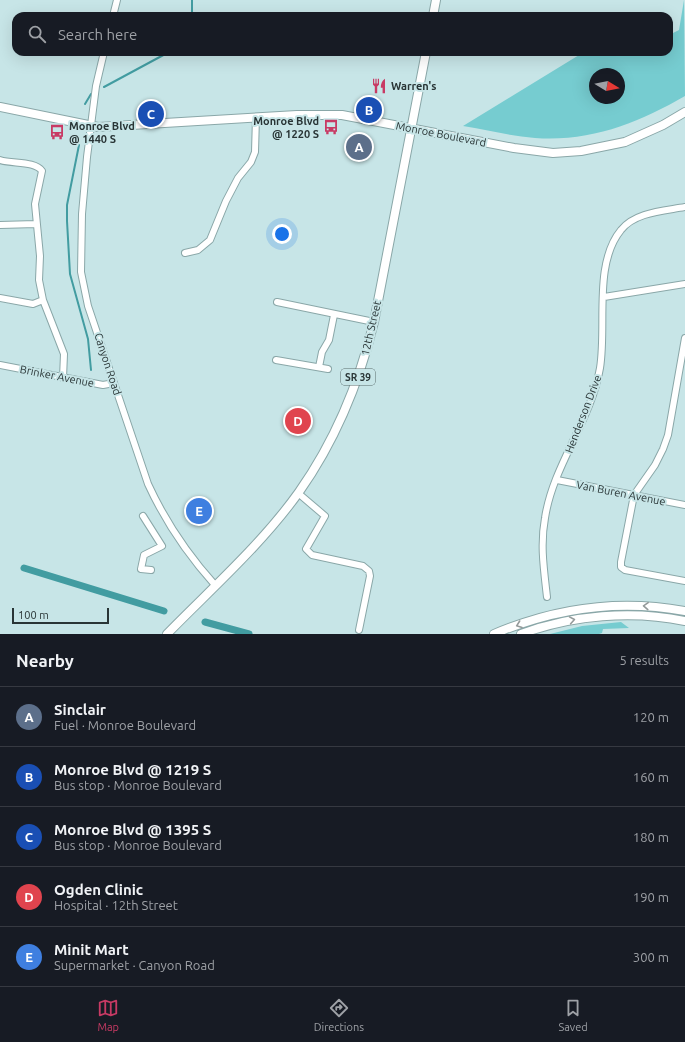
<!DOCTYPE html>
<html lang="en">
<head>
<meta charset="utf-8">
<style>
  body { margin:0; font-family:Ubuntu,sans-serif; background:#242831; color:#f1f3f6 }
  .compass { position:absolute; left:589px; top:68px; width:36px; height:36px; border-radius:50%; background:#171b24; box-shadow:0 4px 16px #0002; rotate:100deg }
  .scale { position:absolute; left:12px; bottom:10px; width:97px; box-sizing:border-box; padding-left:4px; border:2px solid #293536; border-top:0; font-size:11px; line-height:14px; white-space:nowrap; color:#293536; -webkit-text-stroke:3px #c7e5e7; paint-order:stroke }
  .you { position:absolute; left:282px; top:234px; width:14px; height:14px; margin:-10px; border:3px solid #fff; border-radius:50%; background:#1a73e8; box-shadow:0 0 0 6px #1a73e833 }
  .badge { display:grid; place-items:center; width:26px; height:26px; border-radius:50%; background:#c83a64; color:#fff; font-size:13px; font-weight:700 }
  .pin { position:absolute; translate:-50% -50%; border:2px solid #fff; box-shadow:0 1px 4px #0006 }
  .list { margin:0; padding:0; list-style:none }
  h2 { display:flex; justify-content:space-between; align-items:center; height:52px; margin:0; padding:0 16px; font-size:17px }
  h2 small { font-size:13px; font-weight:400; color:#9ea1a6 }
  .list li { display:grid; grid-template-columns:26px 1fr auto; gap:12px; align-items:center; box-sizing:border-box; height:60px; padding:0 16px; border-top:1px solid #363941 }
  .list b { display:block; font-size:15px; white-space:nowrap }
  .list p { margin:0; font-size:13px; white-space:nowrap; color:#9ea1a6 }
  .list em { font-size:13px; font-style:normal; color:#9ea1a6 }
  .icon { flex:none; width:22px; height:22px; fill:none; stroke:currentColor; stroke-width:2; stroke-linecap:round; stroke-linejoin:round }
  .map { position:relative; flex:none; width:685px; height:634px; overflow:hidden }
  .search { position:absolute; background:#171b24; box-shadow:0 4px 16px #0002; left:12px; right:12px; top:12px; height:44px; display:flex; align-items:center; gap:10px; box-sizing:border-box; padding:0 14px; border-radius:12px; color:#9ea1a6; font-size:15px }
  .sheet { height:352px; background:#171b24 }
  nav { display:flex; justify-content:space-around; align-items:center; box-sizing:border-box; height:56px; border-top:1px solid #363941; background:#171b24; font-size:11px; color:#9ea1a6 }
  nav a { display:grid; justify-items:center; gap:2px }
  nav .on { color:#c83a64 }
  .map>svg:first-child { display:block }
  .green { fill:#76ccd0; fill-rule:evenodd }
  .lines { fill:none; stroke-linecap:round; stroke-linejoin:round }
  .stream { stroke:#429ca1; stroke-width:2 }
  .canal { stroke:#429ca1; stroke-width:7 }
  .minor-casing { stroke:#8aa7a8; stroke-width:8 }
  .major-casing { stroke:#8aa7a8; stroke-width:10 }
  .minor { stroke:#fff; stroke-width:6 }
  .major { stroke:#fff; stroke-width:8 }
  .oneway { stroke:#949a9a }
  .labels { text-anchor:middle; stroke-width:4; stroke-linejoin:round; paint-order:stroke }
  .shield { fill:#c7e5e7; stroke:#586a6b; stroke-width:1 }
  .shield-label { font-size:10px; font-weight:bold; fill:#293536 }
  .poi-label { font-size:11px; font-weight:bold; fill:#293536; stroke:#c7e5e7; text-anchor:start }
  .street-label { font-size:11px; fill:#293536; stroke:#c7e5e7 }
</style>
</head>
<body>
<div class="map">
<svg width="685" height="634" viewBox="0 0 685 634">
  <rect width="100%" height="100%" fill="#c7e5e7"/>
  <path class="green" d="M684,0L685,96C638,123 591,142 535,138C511,136 487,130 463,126L584,52H669V35L679,30ZM595,74H619V98H595Z
    M621,622L629,628L603,629L602,633L599,634H550L582,626Z"/>
  <g class="lines">
    <path class="stream" d="M192,16V0
      M104,87L169,52
      M85,104L91,94
      M79,145L67,205V221L70,274L88,339L91,370"/>
    <path class="canal" d="M24,568L164,611
      M205,622L249,634"/>
    <g class="minor-casing">
      <path id="minor" d="M113,16L117,0
        M104,52L96,86L87,157L82,214L81,272L88,306L148,484C165,521 188,555 215,585
        M0,160C13,164 35,161 42,171L35,204L40,256L39,280L43,300L64,354L63,378
        M0,225L36,224
        M185,253L198,250L210,240L226,201L238,178L251,162L255,152L256,117
        M604,297L685,284
        M0,298L33,304L43,300
        M277,302L374,322
        M685,338L668,435L663,449L655,465L634,495L621,562V567L625,570L685,581
        M276,360L328,369
        M0,365L103,385L114,383
        M319,367L322,352L329,340L334,315
        M557,480L685,505
        M298,493L325,516L306,549L312,555L363,566L369,571L370,576L359,630
        M143,516L162,546L144,555L141,569L151,570
        M547,597C544,570 540,545 545,518C553,465 591,421 600,368C607,326 593,264 621,230C635,212 664,211 685,207"/>
    </g>
    <g class="major-casing">
      <path id="major" d="M433,16L436,0
        M0,107L98,127L297,115H342L514,148L553,153L581,151L625,142L663,125L685,112
        M167,634C211,589 262,544 299,492C335,441 359,383 374,322L426,52
        M494,634C555,608 620,599 685,611
        M521,634C572,615 632,610 685,621"/>
    </g>
    <use href="#minor" class="minor"/>
    <use href="#major" class="major"/>
  </g>
  <defs><path id="oneway-chevron" d="M-2-3.5L2.5 0L-2 3.5" fill="none" stroke-width="1.6" stroke-linecap="round" stroke-linejoin="round"/></defs>
  <g class="oneway">
    <use href="#oneway-chevron" transform="translate(646 606) rotate(-177)"/>
    <use href="#oneway-chevron" transform="translate(572 620) rotate(-10)"/>
    <use href="#oneway-chevron" transform="translate(519 625) rotate(160)"/>
  </g>
  <defs>
    <g id="restaurant-bare" transform="scale(1.2)"><path d="M-5-6h1v4h1v-4h1v4h1v-4h1v5L-1.5 .5V6h-2V.5L-5-1ZM5-6V6H3V1.5H1.5Q1.5-4 5-6Z" fill="#c83a64" stroke="#c7e5e7" stroke-width="2.5" paint-order="stroke"/></g>
    <g id="bus-bare" transform="scale(1.2)"><path d="M-5-6H5V4H4V6H2V4H-2V6H-4V4H-5ZM-3.5-4V0h7V-4ZM-3.5 1.2v1.5H-2V1.2ZM2 1.2v1.5H3.5V1.2Z" fill="#c83a64" stroke="#c7e5e7" stroke-width="2.5" paint-order="stroke"/></g>
  </defs>
  <g fill-rule="evenodd">
    <use href="#restaurant-bare" x="379" y="86"/>
    <use href="#bus-bare" x="331" y="127"/>
    <use href="#bus-bare" x="57" y="132"/>
  </g>
  <g class="labels">
    <rect class="shield" x="341" y="369" width="34" height="16" rx="3"/>
    <g class="shield-label">
      <text x="358" y="381">SR 39</text>
    </g>
    <g class="poi-label">
      <text x="391" y="90">Warren's</text>
      <text x="319" y="125" text-anchor="end">Monroe Blvd<tspan x="319" dy="13">@ 1220 S</tspan></text>
      <text x="69" y="130">Monroe Blvd<tspan x="69" dy="13">@ 1440 S</tspan></text>
    </g>
    <g class="street-label">
      <text transform="translate(441 134) rotate(11)" y="4">Monroe Boulevard</text>
      <text transform="translate(371 328) rotate(-77)" y="4">12th Street</text>
      <text transform="translate(108 364) rotate(72)" y="4">Canyon Road</text>
      <text transform="translate(57 376) rotate(11)" y="4">Brinker Avenue</text>
      <text transform="translate(583 414) rotate(-69)" y="4">Henderson Drive</text>
      <text transform="translate(621 493) rotate(11)" y="4">Van Buren Avenue</text>
    </g>
  </g>
</svg>
<svg class="compass" viewBox="-18 -18 36 36"><path d="M0-13l5 13h-10z" fill="#e53935"/><path d="M0 13l5-13h-10z" fill="#9ea1a6"/></svg>
<div class="scale">100 m</div>
<div class="you"></div>
<div class="pin badge" style="left:359px;top:147px;background:#5c6f8a">A</div>
<div class="pin badge" style="left:369px;top:110px;background:#1a4fb4">B</div>
<div class="pin badge" style="left:151px;top:114px;background:#1a4fb4">C</div>
<div class="pin badge" style="left:298px;top:421px;background:#e0444e">D</div>
<div class="pin badge" style="left:199px;top:511px;background:#3f7fe0">E</div>
<div class="search"><svg class="icon" aria-label="search" viewBox="0 0 24 24"><circle cx="10" cy="10" r="6"/><path d="M15 15l6 6"/></svg>Search here</div>
</div>
<section class="sheet">
<h2>Nearby<small>5 results</small></h2>
<ul class="list">
<li><span class="badge" style="background:#5c6f8a">A</span><div><b>Sinclair</b><p>Fuel · Monroe Boulevard</p></div><em>120 m</em></li>
<li><span class="badge" style="background:#1a4fb4">B</span><div><b>Monroe Blvd @ 1219 S</b><p>Bus stop · Monroe Boulevard</p></div><em>160 m</em></li>
<li><span class="badge" style="background:#1a4fb4">C</span><div><b>Monroe Blvd @ 1395 S</b><p>Bus stop · Monroe Boulevard</p></div><em>180 m</em></li>
<li><span class="badge" style="background:#e0444e">D</span><div><b>Ogden Clinic</b><p>Hospital · 12th Street</p></div><em>190 m</em></li>
<li><span class="badge" style="background:#3f7fe0">E</span><div><b>Minit Mart</b><p>Supermarket · Canyon Road</p></div><em>300 m</em></li>
</ul>
</section>
<nav>
<a class="on"><svg class="icon" aria-label="map" viewBox="0 0 24 24"><path d="M3 6l6-2 6 2 6-2v14l-6 2-6-2-6 2zM9 4v14M15 6v14"/></svg>Map</a>
<a><svg class="icon" aria-label="directions" viewBox="0 0 24 24"><path d="M12 3l9 9-9 9-9-9zM9 14v-3h6M13 9l2 2-2 2"/></svg>Directions</a>
<a><svg class="icon" aria-label="saved" viewBox="0 0 24 24"><path d="M7 4h10v16l-5-4-5 4z"/></svg>Saved</a>
</nav>
</body>
</html>
